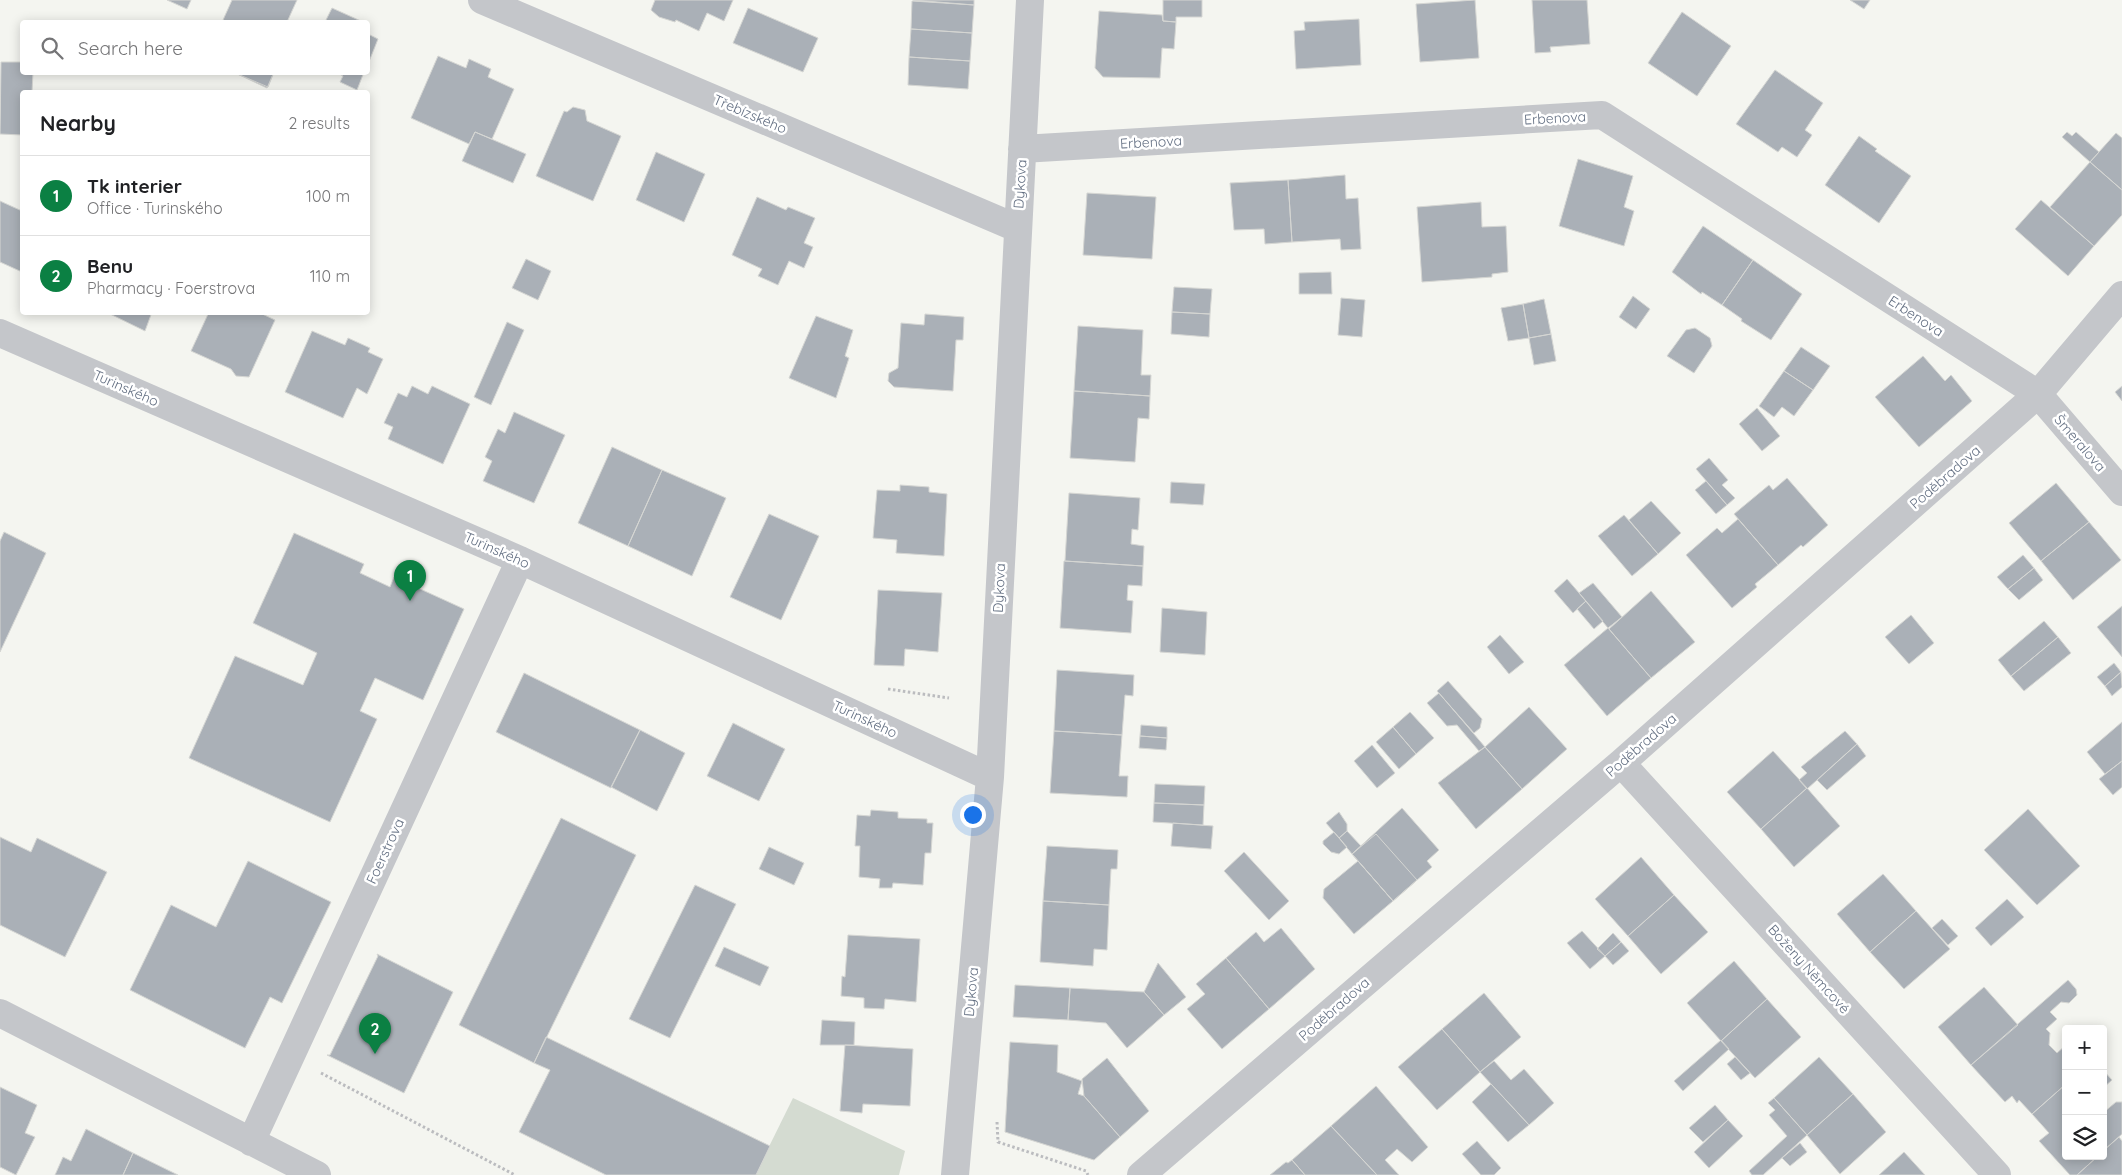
<!DOCTYPE html>
<html lang="en">
<head>
<meta charset="utf-8">
<style>
  body { margin:0; font-family:Quicksand,sans-serif; background:#f2f2f2; color:#202124 }
  .controls { position:absolute; right:15px; bottom:15px; display:grid; overflow:hidden; border-radius:5px; box-shadow:0 2px 12px #0003 }
  .controls button { width:45px; height:45px; display:grid; place-items:center; padding:0; border:0; border-bottom:1px solid #e0e0e0; background:#fff; color:#202124; font:25px sans-serif }
  .you { position:absolute; left:972px; top:814px; width:18px; height:18px; margin:-12px; border:4px solid #fff; border-radius:50%; background:#1a73e8; box-shadow:0 0 0 8px #1a73e833 }
  .badge { display:grid; place-items:center; width:32px; height:32px; border-radius:50%; background:#0b8043; color:#fff; font-size:16px; font-weight:700 }
  .pin { position:absolute; translate:-50% -41px; filter:drop-shadow(0 1px 2px #0008) }
  .pin::after { content:''; position:absolute; top:26px; width:18px; height:15px; background:inherit; clip-path:polygon(0 0,100% 0,50% 100%) }
  .list { margin:0; padding:0; list-style:none }
  h2 { display:flex; justify-content:space-between; align-items:center; height:65px; margin:0; padding:0 20px; font-size:21px }
  h2 small { font-size:16px; font-weight:400; color:#757577 }
  .list li { display:grid; grid-template-columns:32px 1fr auto; gap:15px; align-items:center; box-sizing:border-box; height:80px; padding:0 20px; border-top:1px solid #e0e0e0 }
  .list b { display:block; font-size:19px; white-space:nowrap }
  .list p { margin:0; font-size:16px; white-space:nowrap; color:#757577 }
  .list em { font-size:16px; font-style:normal; color:#757577 }
  .icon { flex:none; width:28px; height:28px; fill:none; stroke:currentColor; stroke-width:2; stroke-linecap:round; stroke-linejoin:round }
  .map { position:relative; flex:none; width:2122px; height:1175px; overflow:hidden }
  .search { position:absolute; background:#fff; box-shadow:0 2px 12px #0003; left:20px; top:20px; width:350px; height:55px; display:flex; align-items:center; gap:12px; box-sizing:border-box; padding:0 18px; border-radius:5px; color:#757577; font-size:19px }
  .panel { position:absolute; background:#fff; box-shadow:0 2px 12px #0003; left:20px; top:90px; width:350px; height:225px; border-radius:5px }
  .map>svg:first-child { display:block }
  .green { fill:#d4dbd1 }
  .building { fill:#aab0b7; stroke:#d5d6d3 }
  .lines { fill:none; stroke-linecap:round; stroke-linejoin:round }
  .path { stroke:#bbbcbf; stroke-width:3; stroke-dasharray:2.5 2.5; stroke-linecap:butt }
  .street { stroke:#c4c6ca; stroke-width:28 }
  .labels { text-anchor:middle; stroke-width:5; stroke-linejoin:round; paint-order:stroke }
  .street-label { font-size:14px; fill:#636f82; stroke:#fff }
</style>
</head>
<body>
<div class="map">
<svg width="2122" height="1175" viewBox="0 0 2122 1175">
  <rect width="100%" height="100%" fill="#f4f5f0"/>
  <path class="green" d="M793,1098L905,1151L899,1175H755Z"/>
  <path class="building" d="M167,0H191L187,9Z
    M232,0H297L287,22H228L223,20Z
    M655,0H733L724,21L707,13L699,31L676,20L675,22L659,17L651,10Z
    M913,0H974V5Z
    M1163,0H1202V17H1176V22L1163,21Z
    M1475,0L1479,58L1420,62L1416,4Z
    M1532,0H1587L1590,44L1550,47L1551,52L1535,53Z
    M1850,0H1870L1864,9Z
    M912,1L974,5L972,33L911,29Z
    M332,8L363,22H325Z
    M748,8L818,38L803,72L733,43Z
    M1099,11L1162,15L1163,21L1176,22L1174,49L1162,48L1160,78L1103,77L1095,68Z
    M1682,12L1731,46L1697,96L1648,63Z
    M1359,19L1361,65L1296,69L1294,31L1305,30L1304,22Z
    M911,29L972,33L970,61L909,57Z
    M368,34L378,39L368,64Z
    M438,56L466,68L469,59L491,69L488,77L514,89L492,139L475,132L469,144L411,118Z
    M909,57L970,61L968,89L908,85Z
    M1,62H22V72H33L32,92H22V135L0,134Z
    M1775,70L1823,103L1805,130L1812,135L1797,157L1782,147L1778,152L1736,124Z
    M233,72H274L268,87Z
    M233,72H274L267,88Z
    M336,72H364L357,90L340,82L343,76Z
    M573,107L585,110L587,121L621,136L593,201L536,176L564,111L567,112Z
    M475,132L526,154L513,183L462,161Z
    M2067,132L2072,136L2076,132L2099,152L2090,162L2062,137Z
    M2116,133L2122,138V190L2090,162Z
    M1859,136L1877,149L1875,151L1911,176L1879,223L1825,185Z
    M656,152L705,174L684,222L636,200Z
    M1578,159L1633,176L1624,207L1634,211L1624,246L1559,226Z
    M2090,162L2122,190V215L2094,246L2050,207Z
    M1345,175L1346,199L1358,198L1361,249L1341,250L1340,239L1292,242L1288,180Z
    M1288,180L1292,242L1265,244L1264,229L1234,230L1230,183Z
    M1087,193L1156,197L1152,259L1083,255Z
    M757,197L786,210L788,207L815,218L804,243L813,247L804,268L789,261L778,285L758,276L762,269L732,255Z
    M2041,200L2094,246L2068,276L2015,229Z
    M0,201L22,211V272L0,262Z
    M1481,202L1482,227L1506,226L1508,272L1492,274V277L1422,282L1417,207Z
    M1703,226L1753,260L1722,305L1702,292L1701,294L1672,272Z
    M526,259L551,271L538,300L512,288Z
    M1753,260L1802,294L1771,340L1741,321L1742,319L1722,305Z
    M1331,272L1332,294H1299V273Z
    M1174,287L1212,289L1210,314L1172,312Z
    M1633,296L1650,309L1636,329L1619,317Z
    M1341,298L1365,300L1362,337L1338,335Z
    M1544,299L1551,334L1529,338L1523,304Z
    M1523,304L1529,338L1508,341L1501,308Z
    M106,312H152L145,331Z
    M209,312H258L275,320L249,377L236,376L231,369L191,351Z
    M1172,312L1210,314L1209,337L1171,334Z
    M925,314L964,317L963,340H956L953,391L894,387L888,381L889,373L898,368L901,323L924,325Z
    M816,316L853,330L845,356L849,358L836,398L789,378Z
    M507,322L524,330L491,405L474,397Z
    M1078,326L1143,330L1141,375H1151L1150,396L1074,391Z
    M1695,328L1710,338L1712,346L1694,373L1667,356L1686,330Z
    M312,331L345,345L348,338L370,348L368,352L383,359L367,394L357,388L343,418L285,392Z
    M1551,334L1556,361L1534,365L1529,338Z
    M1801,347L1830,366L1813,390L1784,371Z
    M1923,356L1945,381L1951,375L1972,401L1919,447L1875,397Z
    M1784,371L1813,390L1794,416L1782,407L1774,417L1759,406Z
    M412,386L428,394L432,386L470,404L443,464L388,439L393,427L384,423L398,393L407,397Z
    M2122,386V401L2115,392Z
    M1074,391L1150,396L1149,419L1138,418L1135,462L1070,458Z
    M1757,408L1780,436L1762,451L1739,424Z
    M514,412L565,435L534,503L483,481L492,461L485,457L498,429L505,433Z
    M612,447L662,470L628,546L578,523Z
    M1709,458L1728,480L1722,485L1735,498L1727,505L1696,469Z
    M662,470L726,498L692,576L628,546Z
    M1787,478L1828,525L1803,547L1801,545L1778,565L1734,514L1769,485L1773,490Z
    M1706,481L1727,505L1716,514L1695,490Z
    M1171,482L1205,484L1203,505L1170,503Z
    M2056,483L2089,522L2041,561L2009,523Z
    M900,485L929,487V492L947,494L944,556L896,553L897,540L873,538L877,490L900,491Z
    M1069,493L1140,498L1138,530L1132,529L1131,544L1144,546L1143,566L1065,561Z
    M1651,501L1681,533L1658,554L1629,520Z
    M769,514L819,536L781,620L730,597Z
    M1624,515L1658,554L1632,576L1598,536Z
    M1738,519L1778,565L1755,584L1757,587L1732,608L1686,555L1717,528L1722,533Z
    M2089,522L2121,560L2073,600L2041,561Z
    M4,532L46,553L0,652V541Z
    M294,533L364,564L360,573L390,587L394,577L464,609L423,700L375,678L360,711L377,719L330,822L189,758L235,656L303,685L317,653L253,623Z
    M2023,555L2034,568L2008,589L1997,577Z
    M1064,561L1143,566L1142,586L1128,585L1127,600L1133,601L1131,633L1060,628Z
    M2034,568L2043,580L2019,600L2008,589Z
    M1567,579L1586,601L1573,613L1554,591Z
    M1593,583L1622,617L1608,628L1579,593Z
    M878,590L942,593L938,652L905,649L904,666L874,665Z
    M1651,591L1695,642L1651,678L1609,629Z
    M1586,601L1603,621L1594,629L1577,609Z
    M2122,606V657L2097,627Z
    M1162,608L1207,612L1205,655L1160,652Z
    M1911,615L1934,643L1909,664L1885,637Z
    M2044,621L2058,637L2011,676L1998,660Z
    M1608,628L1651,678L1607,716L1564,665Z
    M1500,635L1524,662L1509,674L1487,647Z
    M2058,637L2071,653L2024,691L2011,676Z
    M2114,663L2121,672L2105,686L2097,677Z
    M1057,670L1134,675L1133,696L1125,695L1122,735L1054,731Z
    M2121,672L2122,687L2112,696L2105,686Z
    M524,673L640,730L611,788L496,732Z
    M1448,681L1482,719L1480,728L1474,733L1437,691Z
    M1439,693L1485,747L1479,751L1457,725L1447,726L1427,703Z
    M1529,707L1567,749L1522,789L1485,747Z
    M1410,712L1434,738L1416,754L1393,727Z
    M2122,722V761L2105,774L2087,752Z
    M733,723L785,749L759,801L707,776Z
    M1141,725L1167,727V738L1140,736Z
    M1393,727L1416,754L1399,769L1376,742Z
    M640,730L685,753L657,811L611,787Z
    M1054,731L1122,735L1119,776H1128L1127,797L1050,793Z
    M1845,731L1857,744L1807,789L1799,780L1807,773L1801,767Z
    M1140,736L1167,738L1166,750L1139,748Z
    M1857,744L1866,756L1827,790L1817,780Z
    M1372,745L1395,773L1377,788L1354,761Z
    M1485,747L1522,789L1476,829L1438,783Z
    M1773,751L1807,788L1761,829L1727,792Z
    M2122,761V787L2113,795L2099,779Z
    M1155,784L1205,786L1204,805L1154,803Z
    M1807,788L1840,826L1794,867L1761,829Z
    M1154,803L1204,805L1203,825L1153,822Z
    M1402,808L1439,850L1427,861L1432,867L1393,901L1352,854Z
    M2028,809L2080,866L2037,905L1984,850Z
    M871,810L898,812V818L927,819V823H933L931,853H925L923,885L893,883L892,888H879L880,879L859,877L860,846H855L857,815L870,816Z
    M1339,812L1347,824V831L1339,838L1326,823Z
    M561,818L636,855L534,1063L459,1025Z
    M1173,823L1213,826L1211,849L1171,846Z
    M1347,831L1361,846L1352,854L1339,838Z
    M1334,832L1347,847L1339,854L1331,852L1323,844V841Z
    M1376,834L1417,880L1393,901L1352,854Z
    M0,837L31,852L37,838L107,872L65,957L0,925Z
    M1047,846L1118,850L1117,869H1111L1109,905L1043,901Z
    M769,847L804,863L794,885L759,869Z
    M1244,852L1289,901L1269,920L1224,871Z
    M1641,857L1674,895L1628,936L1595,899Z
    M248,861L331,902L282,1003L270,997L245,1048L130,990L171,905L216,927Z
    M1358,861L1393,901L1354,934L1323,898L1324,889Z
    M1883,874L1916,911L1870,952L1837,914Z
    M695,885L736,904L670,1038L629,1019Z
    M1674,895L1708,932L1661,974L1628,936Z
    M2007,899L2024,917L1991,946L1975,928Z
    M1043,901L1109,905L1107,950L1094,949L1093,966L1040,962Z
    M1916,911L1950,949L1904,989L1870,952Z
    M1942,919L1958,936L1948,945L1932,928Z
    M1281,928L1315,969L1269,1009L1226,958L1256,932L1264,942Z
    M1582,931L1605,956L1590,969L1567,943Z
    M1613,933L1621,942L1605,956L1597,949Z
    M848,935L920,939L916,1002L885,999L884,1009L864,1008V998L841,996L842,976L845,977Z
    M1621,942L1629,951L1613,965L1605,956Z
    M724,947L769,967L760,986L715,966Z
    M377,954L453,992L404,1093L327,1055H330L378,956Z
    M1226,958L1269,1009L1222,1049L1187,1009L1205,994L1196,984Z
    M1734,961L1767,999L1721,1041L1687,1003Z
    M1158,963L1186,997L1164,1015L1144,992Z
    M2068,980L2076,989L2077,995L2069,1003L2061,1002L2050,1012L2057,1019L2046,1029L2050,1033L2049,1045L2057,1053L2066,1045V1084L2032,1114L2019,1100L2017,1103L2012,1096L2005,1102L1971,1065Z
    M1015,985L1070,988L1068,1020L1013,1017Z
    M1984,987L2018,1025L1971,1065L1938,1027Z
    M1070,988L1144,992L1164,1015L1127,1048L1106,1023L1068,1020Z
    M1484,993L1521,1037L1480,1072L1442,1029Z
    M1767,999L1801,1037L1755,1078L1721,1041Z
    M822,1020L855,1022L854,1045H820Z
    M1442,1029L1480,1072L1437,1110L1398,1067Z
    M546,1037L770,1146L756,1175H606L519,1132L550,1070L534,1063Z
    M1721,1040L1729,1049L1683,1091L1674,1081Z
    M1010,1042L1058,1045L1057,1072L1082,1081L1078,1094L1084,1096L1120,1137L1094,1160L1005,1132Z
    M845,1045L913,1049L910,1106L863,1104L862,1113L840,1111Z
    M1735,1057L1750,1073L1741,1080L1727,1064Z
    M1819,1057L1853,1094L1807,1135L1774,1098Z
    M1107,1058L1149,1111L1120,1137L1084,1096L1082,1079Z
    M1494,1061L1511,1080L1524,1069L1554,1103L1529,1125L1480,1072Z
    M2103,1070L2112,1080L2103,1088Z
    M1491,1084L1529,1125L1508,1142L1472,1102Z
    M2066,1084V1156H2098L2077,1175H2070L2039,1141L2049,1133L2032,1114Z
    M1376,1086L1428,1147L1412,1162L1397,1149L1385,1160L1399,1175H1377L1331,1126Z
    M0,1087L37,1105L25,1133L35,1137L16,1175L0,1167Z
    M1853,1094L1886,1132L1840,1174L1807,1135Z
    M1774,1098L1807,1135L1763,1175H1752L1749,1171L1787,1136L1769,1115L1775,1110L1768,1103Z
    M2116,1102H2122V1134L2103,1151V1113Z
    M1715,1105L1728,1120L1703,1142L1689,1128Z
    M1728,1120L1743,1136L1709,1168L1694,1152Z
    M1331,1126L1377,1175H1305L1292,1160Z
    M86,1129L133,1153L123,1175H55L63,1157L71,1161Z
    M2119,1137L2122,1141V1175H2077L2098,1156H2103V1151Z
    M1477,1141L1501,1168L1494,1175H1481L1462,1154Z
    M1800,1143L1807,1152L1790,1166L1782,1158Z
    M1904,1152L1925,1175H1879Z
    M133,1153L178,1175H123Z
    M1292,1160L1305,1175H1270L1286,1162L1288,1163Z"/>
  <g class="lines">
    <path class="path" d="M888,689L949,698
      M321,1073L515,1175
      M997,1122L998,1142L1086,1171L1088,1175"/>
    <path class="street" d="M482,0L1017,228
      M1022,149L1602,115L2038,394L2122,492
      M0,333L520,560L990,777
      M1621,763L1997,1175
      M0,1013L317,1175
      M251,1142L520,560
      M955,1175L990,777L1030,0
      M1141,1175L1621,763L2038,394L2122,295"/>
  </g>
  <g class="labels">
    <g class="street-label">
      <text transform="translate(750 114) rotate(23)" y="5">Třebízského</text>
      <text transform="translate(1555 118) rotate(-3)" y="5">Erbenova</text>
      <text transform="translate(1151 142) rotate(-3)" y="5">Erbenova</text>
      <text transform="translate(1020 184) rotate(-86)" y="5">Dykova</text>
      <text transform="translate(1916 316) rotate(33)" y="5">Erbenova</text>
      <text transform="translate(126 388) rotate(24)" y="5">Turinského</text>
      <text transform="translate(2080 443) rotate(49)" y="5">Šmeralova</text>
      <text transform="translate(1945 477) rotate(-41)" y="5">Poděbradova</text>
      <text transform="translate(497 550) rotate(24)" y="5">Turinského</text>
      <text transform="translate(999 588) rotate(-87)" y="5">Dykova</text>
      <text transform="translate(865 719) rotate(25)" y="5">Turinského</text>
      <text transform="translate(1641 745) rotate(-41)" y="5">Poděbradova</text>
      <text transform="translate(385 851) rotate(-65)" y="5">Foerstrova</text>
      <text transform="translate(1809 969) rotate(48)" y="5">Boženy Němcové</text>
      <text transform="translate(971 992) rotate(-85)" y="5">Dykova</text>
      <text transform="translate(1334 1009) rotate(-41)" y="5">Poděbradova</text>
    </g>
  </g>
</svg>
<div class="controls">
<button>+</button>
<button>−</button>
<button><svg class="icon" aria-label="layers" viewBox="0 0 24 24"><path d="M12 4l9 5-9 5-9-5zM3 14l9 5 9-5"/></svg></button>
</div>
<div class="you"></div>
<div class="pin badge" style="left:410px;top:601px">1</div>
<div class="pin badge" style="left:375px;top:1054px">2</div>
<div class="search"><svg class="icon" aria-label="search" viewBox="0 0 24 24"><circle cx="10" cy="10" r="6"/><path d="M15 15l6 6"/></svg>Search here</div>
<section class="panel">
<h2>Nearby<small>2 results</small></h2>
<ul class="list">
<li><span class="badge">1</span><div><b>Tk interier</b><p>Office · Turinského</p></div><em>100 m</em></li>
<li><span class="badge">2</span><div><b>Benu</b><p>Pharmacy · Foerstrova</p></div><em>110 m</em></li>
</ul>
</section>
</div>
</body>
</html>
